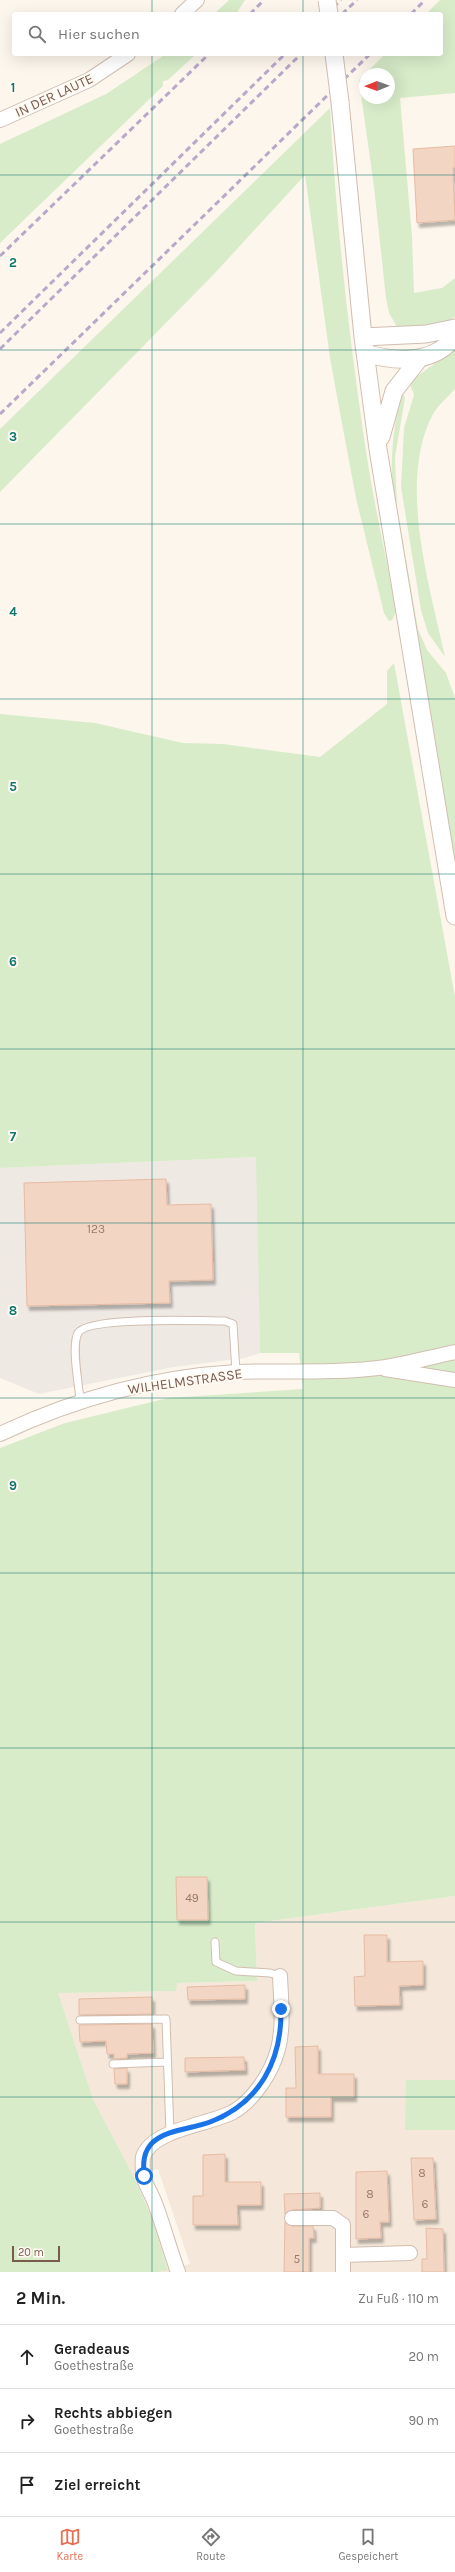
<!DOCTYPE html>
<html lang="de">
<head>
<meta charset="utf-8">
<style>
  body { margin:0; font-family:Karla,sans-serif; background:#f2f2f2; color:#222 }
  .compass { position:absolute; left:359px; top:68px; width:36px; height:36px; border-radius:50%; background:#fff; box-shadow:0 4px 16px #0002; rotate:269deg }
  .scale { position:absolute; left:12px; bottom:10px; width:48px; box-sizing:border-box; padding-left:4px; border:2px solid #7a5c4d; border-top:0; font-size:11px; line-height:14px; white-space:nowrap; color:#7a5c4d; -webkit-text-stroke:3px #fffaf3; paint-order:stroke }
  .stop { position:absolute; width:12px; height:12px; margin:-9px; border:3px solid #1a73e8; border-radius:50%; background:#fff }
  .stop.end { background:#1a73e8; border-color:#fff; box-shadow:0 1px 4px #0008 }
  .list { margin:0; padding:0; list-style:none }
  h2 { display:flex; justify-content:space-between; align-items:center; height:52px; margin:0; padding:0 16px; font-size:17px }
  h2 small { font-size:13px; font-weight:400; color:#767676 }
  .list li { display:grid; grid-template-columns:26px 1fr auto; gap:12px; align-items:center; box-sizing:border-box; height:64px; padding:0 16px; border-top:1px solid #e0e0e0 }
  .list b { display:block; font-size:15px; white-space:nowrap }
  .list p { margin:0; font-size:13px; white-space:nowrap; color:#767676 }
  .list em { font-size:13px; font-style:normal; color:#767676 }
  .icon { flex:none; width:22px; height:22px; fill:none; stroke:currentColor; stroke-width:2; stroke-linecap:round; stroke-linejoin:round }
  .map { position:relative; flex:none; width:455px; height:2272px; overflow:hidden }
  .search { position:absolute; background:#fff; box-shadow:0 4px 16px #0002; left:12px; right:12px; top:12px; height:44px; display:flex; align-items:center; gap:10px; box-sizing:border-box; padding:0 14px; border-radius:4px; color:#767676; font-size:15px }
  .sheet { height:244px; background:#fff }
  nav { display:flex; justify-content:space-around; align-items:center; box-sizing:border-box; height:56px; border-top:1px solid #e0e0e0; background:#fff; font-size:11px; color:#767676 }
  nav a { display:grid; justify-items:center; gap:2px }
  nav .on { color:#e76f51 }
  .map>svg:first-child { display:block }
  .residential { fill:#f5e8da }
  .industrial { fill:#efe9e4 }
  .green { fill:#d8ecc9; fill-rule:evenodd }
  .building { fill:#f3d5c3; stroke:#e6bba3; filter:url(#shadow) }
  .lines { fill:none; stroke-linecap:round; stroke-linejoin:round }
  .service-casing { stroke:#d1beb0; stroke-width:9 }
  .minor-casing { stroke:#d1beb0; stroke-width:16 }
  .tertiary-casing { stroke:#d1beb0; stroke-width:19 }
  .service { stroke:#fff; stroke-width:7 }
  .minor { stroke:#fff; stroke-width:14 }
  .tertiary { stroke:#fff; stroke-width:17 }
  .rail { stroke:#b9a8c9; stroke-width:3; stroke-dasharray:6 4; stroke-linecap:butt }
  .tertiary-bridge-casing { stroke:#d1beb0; stroke-width:19; stroke-linecap:butt }
  .tertiary-bridge { stroke:#fff; stroke-width:17 }
  .route { stroke:#1a73e8; stroke-width:5 }
  .grid { fill:none; stroke:#0f766e; stroke-width:1; stroke-opacity:0.55 }
  .labels { text-anchor:middle; stroke-width:4; stroke-linejoin:round; paint-order:stroke }
  .number-label { font-size:12px; fill:#987a6a }
  .street-label { font-size:14px; fill:#7a5c4d; stroke:#fffaf3 }
  .grid-label { font-size:13px; text-anchor:middle; font-weight:bold; fill:#0f766e; stroke:#fffaf3; stroke-width:4; stroke-linejoin:round; paint-order:stroke }
</style>
</head>
<body>
<div class="map">
<svg width="455" height="2272" viewBox="0 0 455 2272">
  <defs>
    <filter id="shadow"><feDropShadow dx="2.5" dy="4.5" stdDeviation="1" flood-color="#0004"/></filter>
  </defs>
  <rect width="100%" height="100%" fill="#fdf6ec"/>
  <path class="residential" d="M455,1896V2272H157L190,2264L158,2169L134,2177L93,2099L57,1992L176,1991V1983L257,1981L255,1923Z"/>
  <path class="industrial" d="M257,1157L260,1353L245,1358L174,1367L39,1394L0,1378V1168Z"/>
  <path class="green" d="M229,0H245L236,14H214Z
    M440,0H455V93L400,98L412,236L414,293L442,288L455,278V317L440,326L397,327L389,313L386,298L374,187L359,80L385,54H441V14H426ZM365,74H389V98H365Z
    M166,54H196L168,80L163,81V86L0,243V144L106,94Z
    M330,108C336,222 349,338 366,451C374,505 387,559 396,612L392,620L389,621L384,613L356,498L343,429L330,358L305,175L215,273L0,492V429Z
    M455,349V389C448,397 438,405 433,414C397,482 430,586 445,657L428,633L421,610L401,487L404,428L414,395L409,382Z
    M403,393L405,398L395,457L397,508L418,629L427,650L446,673L455,698V865L392,492C391,457 392,426 403,393Z
    M394,663L455,997V1896L255,1923L257,1981L177,1983L176,1991L58,1993L93,2099L134,2177L152,2218L168,2270L157,2272H0V1448L65,1423L168,1398L303,1389L299,1353H260L256,1157L0,1168V714L95,723L183,743L223,744L320,757L387,704V671Z
    M406,2080H455V2130H405Z"/>
  <path class="building" d="M455,146V167L453,168L455,220L417,223L413,149Z
    M166,1179L167,1205L211,1204L213,1280L169,1281L170,1303L27,1306L24,1183Z
    M176,1877H207L208,1920H177Z
    M364,1935H387V1962L423,1961V1985L399,1986L400,2005L355,2006L354,1977L365,1976Z
    M245,1985V1999L188,2000L187,1987Z
    M152,1997V2014L79,2015V1999Z
    M152,2024L153,2053L127,2054V2058L114,2059V2054H107L106,2041L80,2042L79,2025Z
    M318,2046V2074H354V2097H331V2117H286V2088H296L295,2047Z
    M244,2057L245,2070L185,2072V2058Z
    M127,2068V2084H115L114,2069Z
    M225,2154V2182H261V2205H237L238,2225H193V2196H203V2155Z
    M411,2158H433L436,2219L414,2220Z
    M387,2171L389,2222H380L381,2238L356,2239V2172Z
    M320,2193V2208L292,2210L285,2214L284,2194Z
    M285,2222L292,2226H313L314,2238H309V2272H284Z
    M426,2228L443,2229L444,2272H422V2259H427Z"/>
  <g class="lines">
    <g class="service-casing">
      <path id="service" d="M80,1400C79,1385 71,1346 78,1333C87,1316 202,1321 225,1321L233,1324L236,1372
        M215,1942L216,1962L236,1971L270,1973L280,1976
        M80,2020L166,2019L170,2133
        M113,2064L167,2062"/>
    </g>
    <g class="minor-casing">
      <path id="minor" d="M182,14L197,0
        M0,120L89,80L128,54
        M385,1369L455,1380
        M0,1434C74,1399 153,1377 236,1372C283,1370 331,1374 378,1368C404,1365 430,1357 455,1352
        M292,2218H333L343,2225V2272
        M343,2255L410,2253
        M178,2272C170,2250 164,2228 156,2206C153,2196 145,2185 143,2175C143,2170 142,2161 143,2157C152,2129 209,2125 233,2112C254,2100 272,2072 278,2049C284,2026 281,2000 280,1976"/>
    </g>
    <g class="tertiary-casing">
      <path id="tertiary" d="M340,102L363,337L378,449L455,916
        M363,337L426,334L455,328
        M365,353C395,362 434,365 455,336
        M381,437L394,391L419,359"/>
    </g>
    <use href="#service" class="service"/>
    <use href="#minor" class="minor"/>
    <use href="#tertiary" class="tertiary"/>
    <path class="rail" d="M250,14L264,0
      M326,14L341,0
      M342,14L357,0
      M411,14L425,0
      M0,256L209,54
      M0,333L285,54
      M0,349L301,54
      M0,414L370,54"/>
    <g class="tertiary-bridge-casing">
      <path id="tertiary-bridge" d="M327,0L329,14
        M334,54L340,102"/>
    </g>
    <use href="#tertiary-bridge" class="tertiary-bridge"/>
  </g>
  <g class="lines">
    <path class="route" d="M144,2176C143,2163 143,2152 153,2142C168,2129 192,2129 210,2122C260,2103 282,2060 281,2009"/>
  </g>
  <path class="grid" d="M152,0V14M303,0V14M152,54V2272M303,54V2272M0,175H455M0,350H455M0,524H455M0,699H455M0,874H455M0,1049H455M0,1223H455M0,1398H455M0,1573H455M0,1748H455M0,1922H455M0,2097H455"/>
  <g class="labels">
    <g class="number-label">
      <text x="96" y="1233">123</text>
      <text x="192" y="1902">49</text>
      <text x="422" y="2177">8</text>
      <text x="370" y="2198">8</text>
      <text x="425" y="2208">6</text>
      <text x="366" y="2218">6</text>
      <text x="297" y="2263">5</text>
    </g>
    <g class="street-label">
      <text transform="translate(54 95) rotate(-25)" y="5">IN DER LAUTE</text>
      <text transform="translate(185 1381) rotate(-8)" y="5">WILHELMSTRASSE</text>
    </g>
  </g>
  <g class="grid-label">
    <text x="13" y="92">1</text>
    <text x="13" y="267">2</text>
    <text x="13" y="441">3</text>
    <text x="13" y="616">4</text>
    <text x="13" y="791">5</text>
    <text x="13" y="966">6</text>
    <text x="13" y="1141">7</text>
    <text x="13" y="1315">8</text>
    <text x="13" y="1490">9</text>
  </g>
</svg>
<svg class="compass" viewBox="-18 -18 36 36"><path d="M0-13l5 13h-10z" fill="#e53935"/><path d="M0 13l5-13h-10z" fill="#767676"/></svg>
<div class="scale">20 m</div>
<div class="stop" style="left:144px;top:2176px"></div>
<div class="stop end" style="left:281px;top:2009px"></div>
<div class="search"><svg class="icon" aria-label="search" viewBox="0 0 24 24"><circle cx="10" cy="10" r="6"/><path d="M15 15l6 6"/></svg>Hier suchen</div>
</div>
<section class="sheet">
<h2>2 Min.<small>Zu Fuß · 110 m</small></h2>
<ul class="list">
<li><svg class="icon" aria-label="ahead" viewBox="0 0 24 24"><path d="M12 20V5M6 11l6-6 6 6"/></svg><div><b>Geradeaus</b><p>Goethestraße</p></div><em>20 m</em></li>
<li><svg class="icon" aria-label="right" viewBox="0 0 24 24"><path d="M7 20v-9h11M14 6l5 5-5 5"/></svg><div><b>Rechts abbiegen</b><p>Goethestraße</p></div><em>90 m</em></li>
<li><svg class="icon" aria-label="arrive" viewBox="0 0 24 24"><path d="M6 21V4h12l-3 4 3 4H6"/></svg><div><b>Ziel erreicht</b></div></li>
</ul>
</section>
<nav>
<a class="on"><svg class="icon" aria-label="map" viewBox="0 0 24 24"><path d="M3 6l6-2 6 2 6-2v14l-6 2-6-2-6 2zM9 4v14M15 6v14"/></svg>Karte</a>
<a><svg class="icon" aria-label="directions" viewBox="0 0 24 24"><path d="M12 3l9 9-9 9-9-9zM9 14v-3h6M13 9l2 2-2 2"/></svg>Route</a>
<a><svg class="icon" aria-label="saved" viewBox="0 0 24 24"><path d="M7 4h10v16l-5-4-5 4z"/></svg>Gespeichert</a>
</nav>
</body>
</html>
